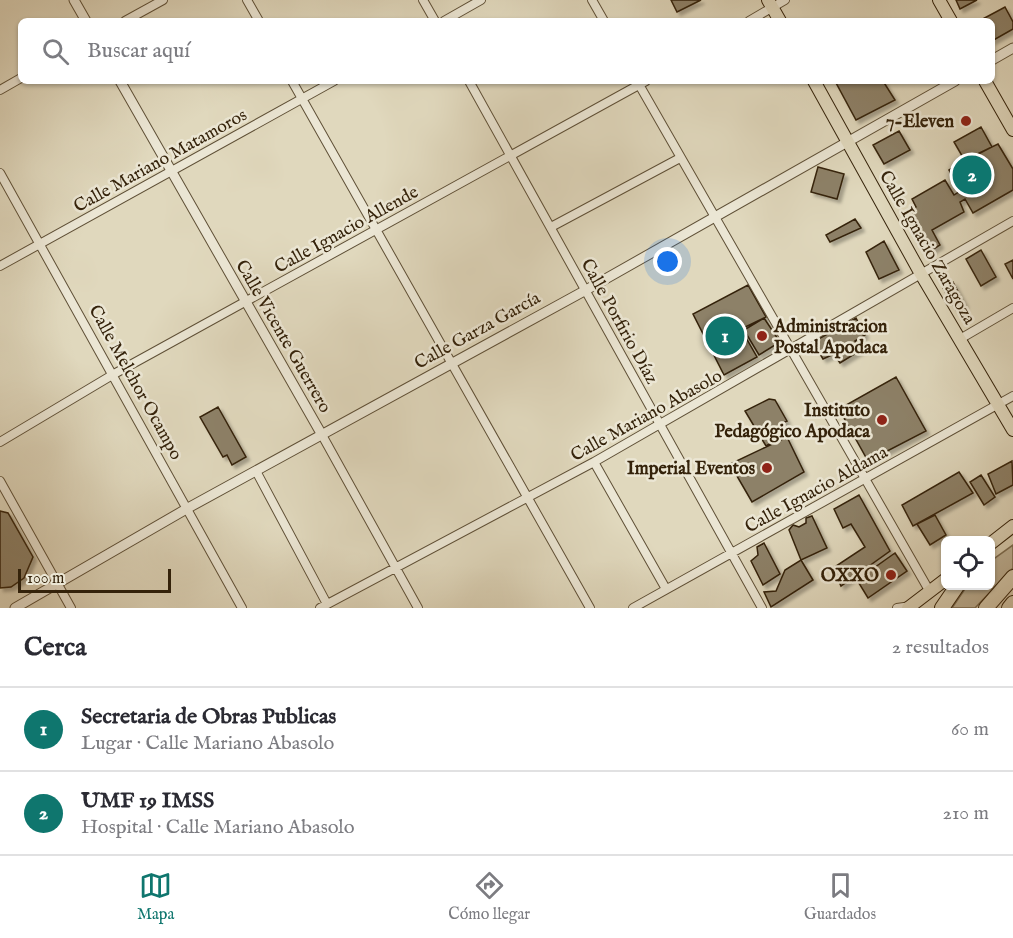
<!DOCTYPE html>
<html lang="es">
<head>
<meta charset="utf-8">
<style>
  body { margin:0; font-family:"IM FELL English",serif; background:#f2f2f3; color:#2b2b33 }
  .controls { position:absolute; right:18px; bottom:18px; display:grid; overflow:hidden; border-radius:9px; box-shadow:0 2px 4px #0004 }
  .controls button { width:54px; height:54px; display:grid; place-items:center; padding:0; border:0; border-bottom:2px solid #e1e1e2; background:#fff; color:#2b2b33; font:30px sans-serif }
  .scale { position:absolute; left:18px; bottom:15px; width:153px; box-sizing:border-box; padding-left:6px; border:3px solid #34220a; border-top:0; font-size:16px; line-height:21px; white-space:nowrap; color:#34220a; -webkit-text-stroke:4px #ebe6d4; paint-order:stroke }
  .you { position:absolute; left:668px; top:262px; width:21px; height:21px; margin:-15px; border:4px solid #fff; border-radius:50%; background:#1a73e8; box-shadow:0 0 0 9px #1a73e833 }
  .badge { display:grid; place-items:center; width:39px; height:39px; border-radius:50%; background:#0f766e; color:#fff; font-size:20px; font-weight:700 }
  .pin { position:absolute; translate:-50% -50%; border:3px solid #fff; box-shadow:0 2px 6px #0006 }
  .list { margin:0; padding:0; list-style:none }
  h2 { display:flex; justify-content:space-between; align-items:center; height:78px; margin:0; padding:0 24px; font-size:26px }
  h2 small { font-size:20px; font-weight:400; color:#7c7c81 }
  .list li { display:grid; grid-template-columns:39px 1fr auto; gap:18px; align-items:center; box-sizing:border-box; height:84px; padding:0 24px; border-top:2px solid #e1e1e2 }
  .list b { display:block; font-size:22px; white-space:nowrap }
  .list p { margin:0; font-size:20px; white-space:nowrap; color:#7c7c81 }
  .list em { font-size:20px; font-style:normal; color:#7c7c81 }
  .icon { flex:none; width:33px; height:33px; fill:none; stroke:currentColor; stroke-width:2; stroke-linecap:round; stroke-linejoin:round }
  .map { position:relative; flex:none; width:1013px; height:608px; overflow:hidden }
  .search { position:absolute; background:#fff; box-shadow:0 2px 4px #0004; left:18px; right:18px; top:18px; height:66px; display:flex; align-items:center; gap:15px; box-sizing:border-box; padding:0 21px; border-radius:9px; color:#7c7c81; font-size:22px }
  .sheet { height:246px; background:#fff }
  nav { display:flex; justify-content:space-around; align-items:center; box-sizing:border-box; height:84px; border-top:2px solid #e1e1e2; background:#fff; font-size:16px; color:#7c7c81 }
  nav a { display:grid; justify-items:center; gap:3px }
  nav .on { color:#0f766e }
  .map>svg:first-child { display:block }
  .green { fill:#c3b99f; stroke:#7c6e54; stroke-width:1.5 }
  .building { fill:#8d8167; stroke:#34220a; stroke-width:1.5; filter:url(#shadow) }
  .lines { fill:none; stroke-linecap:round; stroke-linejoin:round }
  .minor-casing { stroke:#5f5037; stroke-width:10 }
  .tertiary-casing { stroke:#5f5037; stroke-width:11 }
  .primary-casing { stroke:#34220a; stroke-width:14 }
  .trunk-casing { stroke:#34220a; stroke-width:16 }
  .minor { stroke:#ebe6d4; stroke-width:8 }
  .tertiary { stroke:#ebe6d4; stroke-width:9 }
  .primary { stroke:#e0d8bd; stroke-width:12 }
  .trunk { stroke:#e0d8bd; stroke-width:14 }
  .poi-dot { fill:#8f2418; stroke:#ebe6d4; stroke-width:2 }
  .labels { text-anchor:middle; stroke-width:5; stroke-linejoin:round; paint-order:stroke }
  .poi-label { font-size:18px; font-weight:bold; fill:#34220a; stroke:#ebe6d4; text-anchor:end }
  .street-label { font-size:18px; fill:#34220a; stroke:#ebe6d4 }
</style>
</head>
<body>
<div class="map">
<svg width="1013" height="608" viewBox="0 0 1013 608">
  <defs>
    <filter id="shadow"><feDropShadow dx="3.5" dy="3.5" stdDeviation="1.5" flood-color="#0004"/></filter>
  </defs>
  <rect width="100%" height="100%" fill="#e0d8bd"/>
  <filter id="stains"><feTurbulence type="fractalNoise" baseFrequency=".00333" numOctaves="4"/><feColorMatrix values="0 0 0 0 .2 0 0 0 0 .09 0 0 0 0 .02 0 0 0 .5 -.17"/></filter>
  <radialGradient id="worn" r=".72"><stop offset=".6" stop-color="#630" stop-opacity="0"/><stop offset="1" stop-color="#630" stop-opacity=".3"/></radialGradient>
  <path class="green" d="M1013,545V568L975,608H952L967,586H990L991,561Z"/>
  <path class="building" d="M671,0H701L677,12Z
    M956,0H977L960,9Z
    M1005,7L1013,22V29L992,41V21H979Z
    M835,81H883L895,100L856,120Z
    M981,127L992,147L965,161L954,142Z
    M899,131L910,150L884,164L873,145Z
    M998,144L1013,169V190L973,213L965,199L960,202L964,212L932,230L940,245L926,254L904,213L916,207L912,199L945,180L954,195L960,191L949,170L958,164L964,173L983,162L979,153Z
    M818,167L844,174L837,199L811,192Z
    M855,219L861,228L830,242L826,235Z
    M884,241L899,270L879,279L866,252Z
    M981,250L996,277L981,286L966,259Z
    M1013,260V279L1005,264Z
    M953,282L965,305L956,310L943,288Z
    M748,285L766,317L741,329L757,357L724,375L693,314Z
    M764,318L780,342L759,355L744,330Z
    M856,318L865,335L855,341L861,350L840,363L834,354L823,359L813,342Z
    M896,377L926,431L868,461L839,409Z
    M769,399L775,400L787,421L782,423L788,433L766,446L745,411Z
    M218,407L246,457L232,465L227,455L223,457L200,417Z
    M787,437L804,472L752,502L730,464Z
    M1012,461L1013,485L996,494L988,474Z
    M959,472L973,493L913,526L902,505Z
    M981,475L995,497L984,505L970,482Z
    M859,495L890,551L841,586L833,568L865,547L851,524L843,528L834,509Z
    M0,511L8,513L33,557L24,578L11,587L0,588Z
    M935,515L946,535L930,545L917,524Z
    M812,516L827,548L801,560L789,530L793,525L799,527L806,523V518Z
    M764,543L780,574L763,585L751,561L758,555L757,547Z
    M895,553L907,571L868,598L857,580Z
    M801,560L813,580L771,607L764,592L776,591L785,570Z"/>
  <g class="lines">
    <g class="minor-casing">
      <path id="minor" d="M247,0L259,21
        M423,0L435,21
        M592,0L604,21
        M125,21L163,0
        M444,21L481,0
        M749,21L785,0
        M292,81L590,608
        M469,81L762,608
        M637,81L930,592
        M0,90L21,78
        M0,173L242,608
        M551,227L680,158
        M0,266L334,81
        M960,339L1013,308
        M322,435L418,608
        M0,442L114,374L646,81
        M594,462L666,589
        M256,471L327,604
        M0,481L71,608
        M320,608L594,462L1013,221
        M633,608L1013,396
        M897,608L911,606"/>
    </g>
    <g class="tertiary-casing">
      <path id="tertiary" d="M74,0L86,21
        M992,60L1013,48
        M120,81L322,435
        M15,608L188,508L586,290L955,81"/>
    </g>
    <g class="primary-casing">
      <path id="primary" d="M768,0L780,21
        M939,0L951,21
        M814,81L921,274L1013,430
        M985,81L1013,130
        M990,544L1013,526
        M908,608L946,579"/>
    </g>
    <g class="trunk-casing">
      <path id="trunk" d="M942,608L957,586
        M986,608L1013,577
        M1009,608L1013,603"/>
    </g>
    <use href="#minor" class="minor"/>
    <use href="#tertiary" class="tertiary"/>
    <use href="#primary" class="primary"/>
    <use href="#trunk" class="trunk"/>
  </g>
  <g class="poi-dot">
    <circle cx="966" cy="121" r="6"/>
    <circle cx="762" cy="336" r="6"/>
    <circle cx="882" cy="420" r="6"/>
    <circle cx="767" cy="468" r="6"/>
    <circle cx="891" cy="575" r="6"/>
  </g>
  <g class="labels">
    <g class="poi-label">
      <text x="954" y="127">7-Eleven</text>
      <text x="774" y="332" text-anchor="start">Administracion<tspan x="774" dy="21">Postal Apodaca</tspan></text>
      <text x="870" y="416">Instituto<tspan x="870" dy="21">Pedagógico Apodaca</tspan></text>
      <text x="755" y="474">Imperial Eventos</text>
      <text x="879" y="581">OXXO</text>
    </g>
    <g class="street-label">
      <text transform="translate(160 160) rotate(-29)" y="6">Calle Mariano Matamoros</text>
      <text transform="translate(346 229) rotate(-29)" y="6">Calle Ignacio Allende</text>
      <text transform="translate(928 247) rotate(60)" y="6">Calle Ignacio Zaragoza</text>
      <text transform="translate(620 321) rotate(61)" y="6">Calle Porfirio Díaz</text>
      <text transform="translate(477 330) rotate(-29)" y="6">Calle Garza García</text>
      <text transform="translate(284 336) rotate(60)" y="6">Calle Vicente Guerrero</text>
      <text transform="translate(136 382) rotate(61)" y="6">Calle Melchor Ocampo</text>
      <text transform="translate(646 415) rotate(-29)" y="6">Calle Mariano Abasolo</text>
      <text transform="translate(816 489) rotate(-29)" y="6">Calle Ignacio Aldama</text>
    </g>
  </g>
  <rect width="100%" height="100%" filter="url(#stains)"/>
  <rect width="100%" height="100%" fill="url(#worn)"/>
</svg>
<div class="controls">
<button><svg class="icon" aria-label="locate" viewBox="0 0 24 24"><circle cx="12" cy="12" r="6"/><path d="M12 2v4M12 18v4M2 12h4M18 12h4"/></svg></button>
</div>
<div class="scale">100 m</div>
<div class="you"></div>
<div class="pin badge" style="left:725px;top:336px">1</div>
<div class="pin badge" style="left:972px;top:175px">2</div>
<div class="search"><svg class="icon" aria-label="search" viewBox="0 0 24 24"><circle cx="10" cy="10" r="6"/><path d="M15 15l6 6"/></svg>Buscar aquí</div>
</div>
<section class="sheet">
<h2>Cerca<small>2 resultados</small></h2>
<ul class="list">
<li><span class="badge">1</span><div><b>Secretaria de Obras Publicas</b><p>Lugar · Calle Mariano Abasolo</p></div><em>60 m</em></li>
<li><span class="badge">2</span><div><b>UMF 19 IMSS</b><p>Hospital · Calle Mariano Abasolo</p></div><em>210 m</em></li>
</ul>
</section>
<nav>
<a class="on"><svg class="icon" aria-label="map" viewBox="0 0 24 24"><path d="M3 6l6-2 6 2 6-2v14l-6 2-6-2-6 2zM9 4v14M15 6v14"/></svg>Mapa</a>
<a><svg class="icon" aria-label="directions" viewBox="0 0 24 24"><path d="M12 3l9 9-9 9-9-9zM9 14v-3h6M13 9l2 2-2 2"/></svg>Cómo llegar</a>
<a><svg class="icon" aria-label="saved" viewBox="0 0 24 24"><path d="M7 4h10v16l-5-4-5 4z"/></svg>Guardados</a>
</nav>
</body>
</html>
